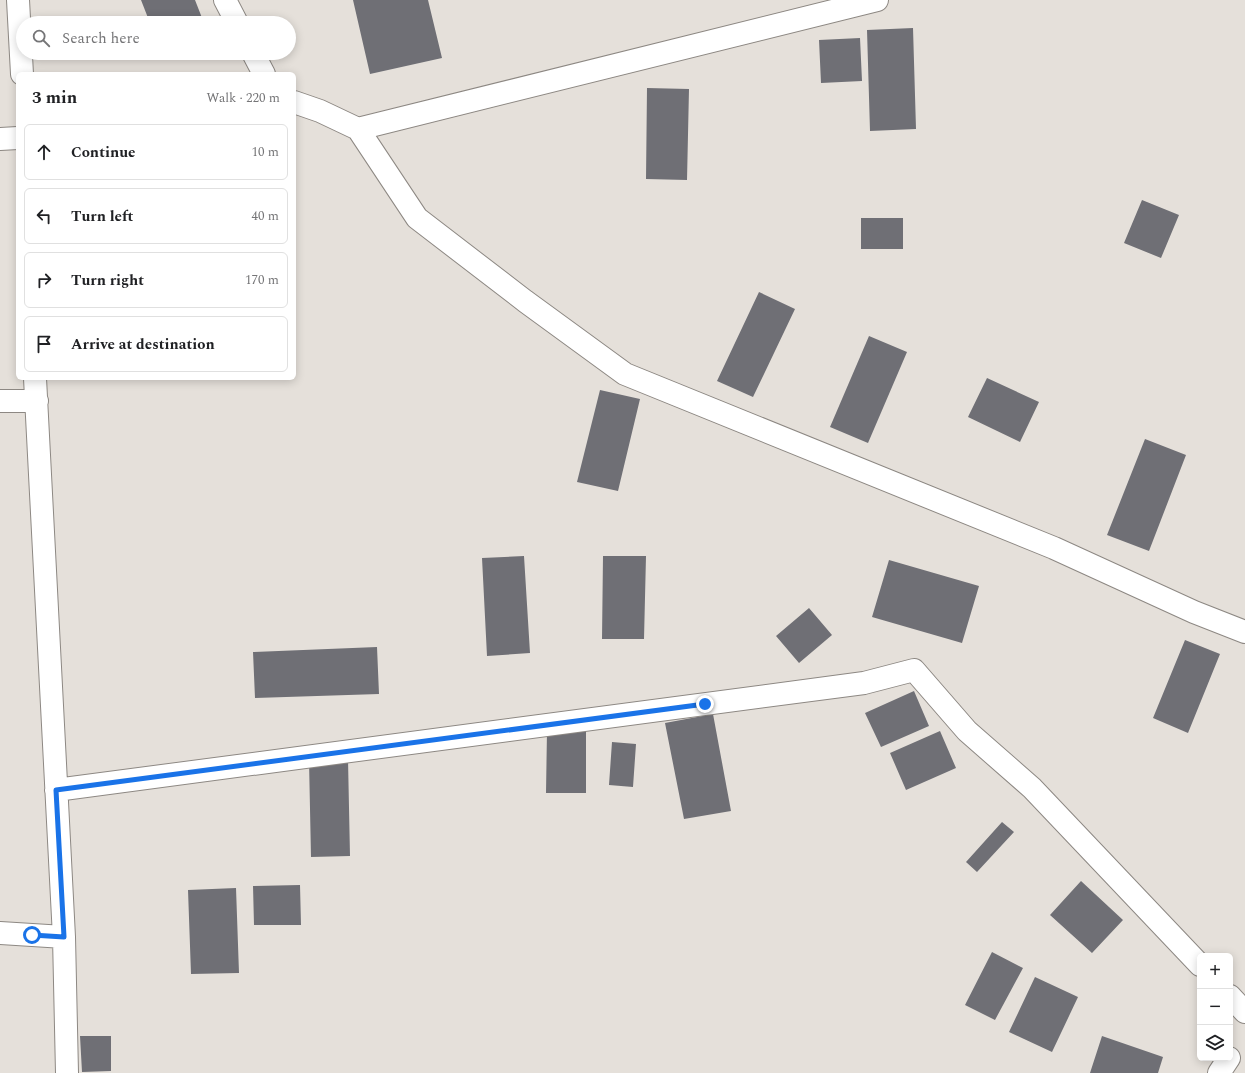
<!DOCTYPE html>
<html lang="en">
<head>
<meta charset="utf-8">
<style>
  body { margin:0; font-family:Spectral,serif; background:#f2f2f2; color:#202124 }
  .controls { position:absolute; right:12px; bottom:12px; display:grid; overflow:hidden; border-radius:6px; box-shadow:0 2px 10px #0003 }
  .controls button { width:36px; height:36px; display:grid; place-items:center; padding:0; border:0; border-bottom:1px solid #e0e0e0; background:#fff; color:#202124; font:20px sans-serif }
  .stop { position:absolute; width:12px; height:12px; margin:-9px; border:3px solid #1a73e8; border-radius:50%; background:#fff }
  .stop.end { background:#1a73e8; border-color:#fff; box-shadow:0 1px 4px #0008 }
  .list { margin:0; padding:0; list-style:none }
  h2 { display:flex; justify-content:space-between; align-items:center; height:52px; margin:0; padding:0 16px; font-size:17px }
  h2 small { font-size:13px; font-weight:400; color:#757577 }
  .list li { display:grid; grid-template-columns:26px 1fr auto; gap:12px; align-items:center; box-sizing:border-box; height:56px; margin:0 8px 8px; padding:0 8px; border:1px solid #e0e0e0; border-radius:6px }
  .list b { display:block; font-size:15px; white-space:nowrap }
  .list em { font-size:13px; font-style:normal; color:#757577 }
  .icon { flex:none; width:22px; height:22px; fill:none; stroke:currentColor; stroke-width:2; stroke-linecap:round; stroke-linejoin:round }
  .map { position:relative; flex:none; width:1245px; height:1073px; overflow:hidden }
  .search { position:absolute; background:#fff; box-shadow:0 2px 10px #0003; left:16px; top:16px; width:280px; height:44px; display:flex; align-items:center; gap:10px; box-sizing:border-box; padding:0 14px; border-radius:22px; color:#757577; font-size:15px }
  .panel { position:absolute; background:#fff; box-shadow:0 2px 10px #0003; left:16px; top:72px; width:280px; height:308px; border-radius:6px }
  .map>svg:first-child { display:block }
  .building { fill:#6f6f75 }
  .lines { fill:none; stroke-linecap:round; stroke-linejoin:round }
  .street-casing { stroke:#8d8883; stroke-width:24 }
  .street { stroke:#fff; stroke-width:22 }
  .route { stroke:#1a73e8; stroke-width:5 }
</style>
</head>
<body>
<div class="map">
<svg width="1245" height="1073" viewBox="0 0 1245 1073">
  <rect width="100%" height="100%" fill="#e5e0da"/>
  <path class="building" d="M141,0H195L204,23H150Z
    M353,0H428L442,58L370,74Z
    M913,28L916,129L870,131L867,30Z
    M860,38L862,81L821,83L819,40Z
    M647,88L689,89L687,180L646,179Z
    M1142,200L1179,215L1161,258L1124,243Z
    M861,218H903V249H861Z
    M759,292L795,309L753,397L717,381Z
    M869,336L907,352L868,443L830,427Z
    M987,378L1039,402L1020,442L968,417Z
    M600,390L640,399L618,491L577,482Z
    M1145,439L1186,455L1149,551L1107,535Z
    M524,556L530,653L487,656L482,558Z
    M603,556H646L644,639H602Z
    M889,560L979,586L962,643L872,617Z
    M809,608L832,635L799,663L776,636Z
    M1185,640L1220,654L1188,733L1153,718Z
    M377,647L379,694L255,698L253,652Z
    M914,691L929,726L881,747L865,713Z
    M713,714L731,811L684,819L665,723Z
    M547,731H586V793H546Z
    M940,731L956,768L906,790L890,753Z
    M612,742L636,744L633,787L609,785Z
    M348,759L350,856L311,857L309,760Z
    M1002,822L1014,832L977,872L966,862Z
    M1081,881L1123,920L1092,953L1050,915Z
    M300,885L301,925H254L253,886Z
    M236,888L239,973L191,974L188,890Z
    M992,952L1023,968L995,1020L965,1005Z
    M1035,977L1078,997L1052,1052L1009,1032Z
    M80,1036H111V1071L82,1072Z
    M1102,1036L1163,1057L1158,1073H1090Z"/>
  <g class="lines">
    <g class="street-casing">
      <path id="street" d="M18,0L22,74
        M225,0L237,23
        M253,53L264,74
        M294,102L320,111L358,129L417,218L525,301L625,374L1054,548L1194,612L1245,632
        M358,129L877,0
        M0,139L18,138
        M35,378L64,937L67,1073
        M0,401H37
        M56,790L864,683L914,670L967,731L1032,788L1200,965
        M0,933L64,937
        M1230,996L1245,1012
        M1219,1073L1229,1058"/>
    </g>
    <use href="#street" class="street"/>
  </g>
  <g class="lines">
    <path class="route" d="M32,935L64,937L56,790L705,704"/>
  </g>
</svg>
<div class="controls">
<button>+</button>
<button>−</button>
<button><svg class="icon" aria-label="layers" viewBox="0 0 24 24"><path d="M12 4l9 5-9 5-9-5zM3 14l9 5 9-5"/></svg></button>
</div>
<div class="stop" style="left:32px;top:935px"></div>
<div class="stop end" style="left:705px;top:704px"></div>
<div class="search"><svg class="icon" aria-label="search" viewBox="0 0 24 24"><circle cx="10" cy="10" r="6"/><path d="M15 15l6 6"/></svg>Search here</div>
<section class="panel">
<h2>3 min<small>Walk · 220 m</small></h2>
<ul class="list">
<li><svg class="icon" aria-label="ahead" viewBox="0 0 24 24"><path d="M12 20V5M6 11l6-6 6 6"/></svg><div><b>Continue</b></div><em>10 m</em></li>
<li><svg class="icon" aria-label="left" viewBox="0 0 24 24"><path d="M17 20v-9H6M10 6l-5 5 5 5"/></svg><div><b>Turn left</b></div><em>40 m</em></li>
<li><svg class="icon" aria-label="right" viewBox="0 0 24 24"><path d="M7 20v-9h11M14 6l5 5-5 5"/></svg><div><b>Turn right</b></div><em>170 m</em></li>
<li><svg class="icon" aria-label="arrive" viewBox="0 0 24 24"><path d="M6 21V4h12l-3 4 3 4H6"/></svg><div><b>Arrive at destination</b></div></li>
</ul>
</section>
</div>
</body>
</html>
